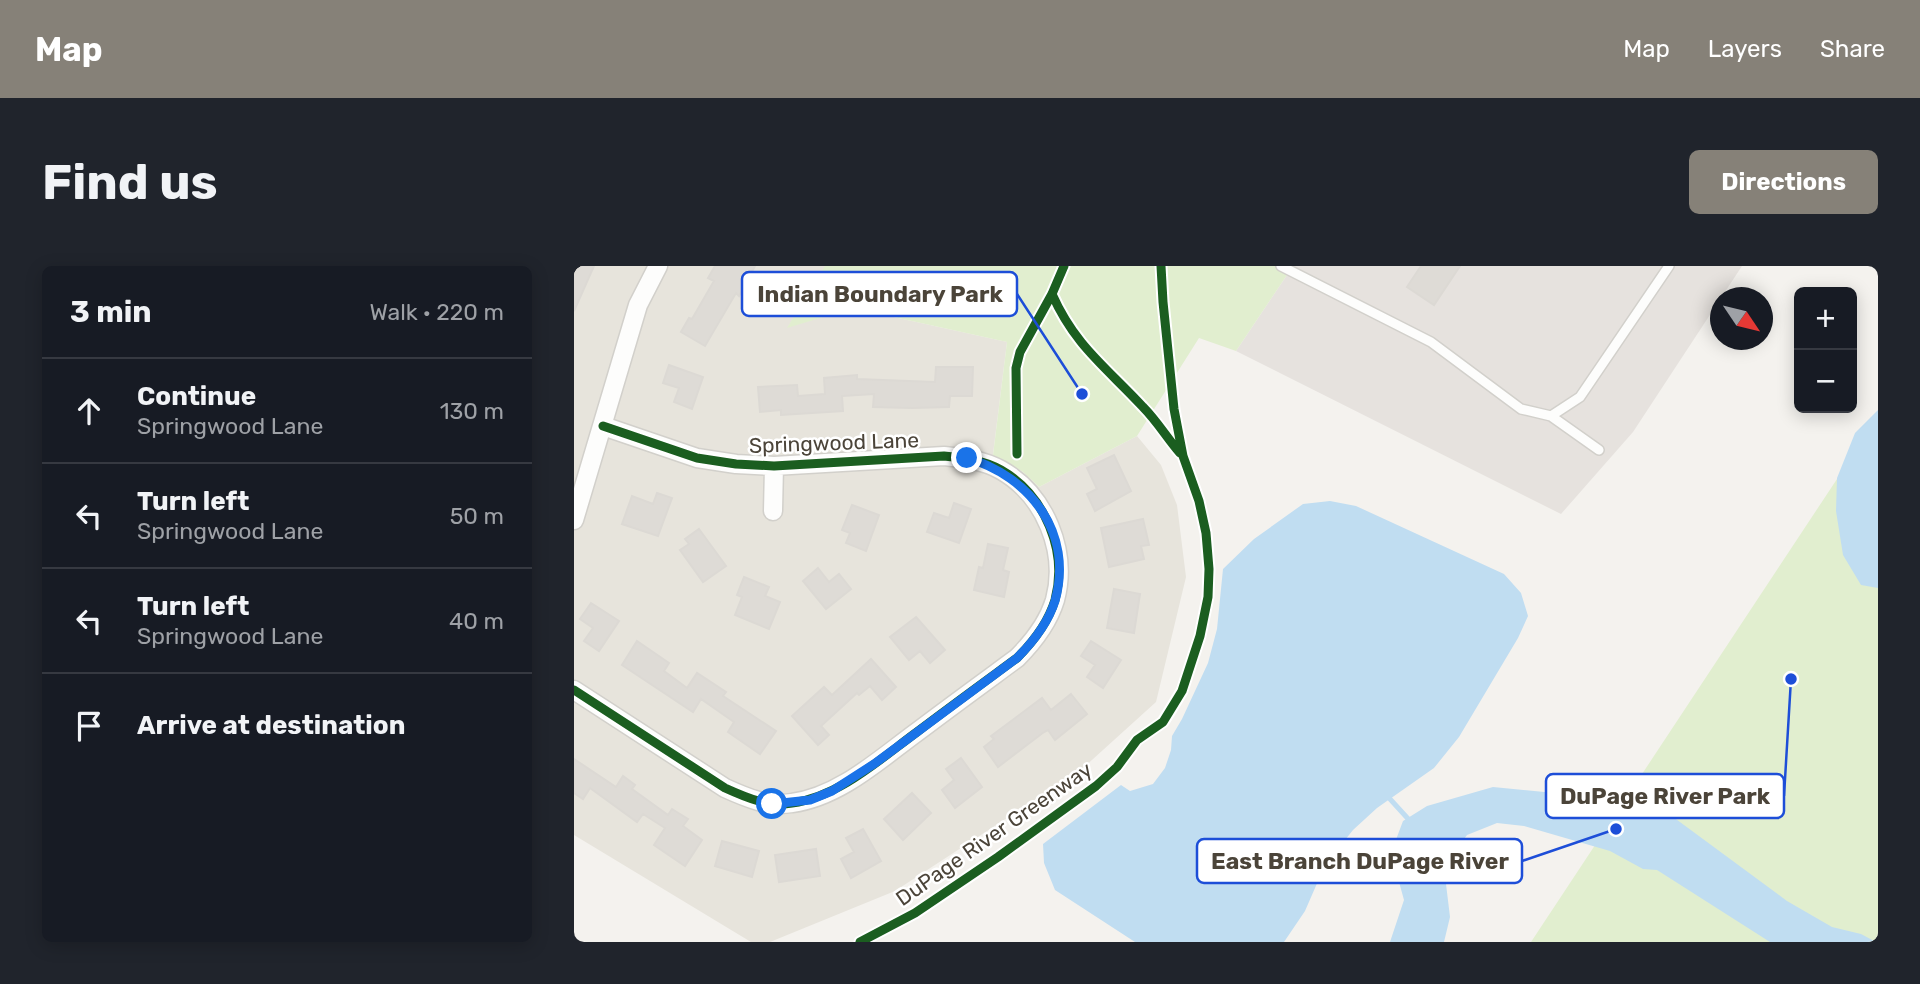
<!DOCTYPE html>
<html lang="en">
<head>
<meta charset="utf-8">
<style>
  body { margin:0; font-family:Rubik,sans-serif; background:#20242c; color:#f1f3f6 }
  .controls { position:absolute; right:21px; top:21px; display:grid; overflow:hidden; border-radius:10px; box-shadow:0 4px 18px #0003 }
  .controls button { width:63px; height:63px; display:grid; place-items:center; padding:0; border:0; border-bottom:2px solid #363941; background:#171b24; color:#f1f3f6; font:35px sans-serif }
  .compass { position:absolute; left:1136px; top:21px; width:63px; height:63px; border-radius:50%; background:#171b24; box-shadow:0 4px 18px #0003; rotate:125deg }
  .stop { position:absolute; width:21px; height:21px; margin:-16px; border:5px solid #1a73e8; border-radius:50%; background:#fff }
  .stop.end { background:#1a73e8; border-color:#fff; box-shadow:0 2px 7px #0008 }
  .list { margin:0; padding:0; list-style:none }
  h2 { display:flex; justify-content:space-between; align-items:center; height:91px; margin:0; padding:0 28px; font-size:30px }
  h2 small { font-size:23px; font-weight:400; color:#9ea1a6 }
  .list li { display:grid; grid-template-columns:46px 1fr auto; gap:21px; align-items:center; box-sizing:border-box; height:105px; padding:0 28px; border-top:2px solid #363941 }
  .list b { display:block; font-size:26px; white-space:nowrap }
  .list p { margin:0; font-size:23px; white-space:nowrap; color:#9ea1a6 }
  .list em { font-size:23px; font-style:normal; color:#9ea1a6 }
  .icon { flex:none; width:38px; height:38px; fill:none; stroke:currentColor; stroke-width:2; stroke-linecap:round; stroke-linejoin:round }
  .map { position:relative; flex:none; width:1304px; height:676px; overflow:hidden; border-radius:10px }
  header { display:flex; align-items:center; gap:42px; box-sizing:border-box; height:98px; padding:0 35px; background:#868178; color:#fff }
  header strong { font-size:33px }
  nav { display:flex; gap:38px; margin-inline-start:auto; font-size:24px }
  .intro { display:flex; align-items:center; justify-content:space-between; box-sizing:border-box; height:168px; padding:0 42px }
  h1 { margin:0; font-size:49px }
  .button { padding:18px 32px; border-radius:10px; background:#868178; color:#fff; font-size:24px; font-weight:700 }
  main { display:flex; gap:42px; padding:0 42px }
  aside { flex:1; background:#171b24; border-radius:10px; box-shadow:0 4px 18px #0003 }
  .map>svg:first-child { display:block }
  .residential { fill:#e7e4dc }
  .industrial { fill:#e6e2de }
  .green { fill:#e1eecf }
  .water { fill:#c0ddf1 }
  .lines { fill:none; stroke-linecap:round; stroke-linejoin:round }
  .stream { stroke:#c0ddf1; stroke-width:5 }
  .building { fill:#dedbd6; stroke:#dcd9d4; stroke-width:2 }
  .lane-casing { stroke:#d2d0cb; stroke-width:12 }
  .street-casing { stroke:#d2d0cb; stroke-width:21 }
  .lane { stroke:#fdfdfc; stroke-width:9 }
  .street { stroke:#fdfdfc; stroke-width:18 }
  .cycleway-casing { stroke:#fff; stroke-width:13 }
  .cycleway { stroke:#1b5e20; stroke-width:9 }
  .route { stroke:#1a73e8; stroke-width:9 }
  .labels { text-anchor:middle; stroke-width:5; stroke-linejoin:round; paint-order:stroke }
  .street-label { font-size:21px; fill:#4b4439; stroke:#fff }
  .leader { fill:none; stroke:#1d4ed8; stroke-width:2.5 }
  .callout-dot { fill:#1d4ed8; stroke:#fff; stroke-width:2.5 }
  .callout { fill:#fff; stroke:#1d4ed8; stroke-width:2.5 }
  .callout-label { font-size:23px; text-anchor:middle; font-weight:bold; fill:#4b4439 }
</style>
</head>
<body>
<header>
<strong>Map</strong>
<nav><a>Map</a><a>Layers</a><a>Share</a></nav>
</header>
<div class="intro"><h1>Find us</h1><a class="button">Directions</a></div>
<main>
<aside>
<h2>3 min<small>Walk · 220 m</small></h2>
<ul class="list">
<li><svg class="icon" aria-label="ahead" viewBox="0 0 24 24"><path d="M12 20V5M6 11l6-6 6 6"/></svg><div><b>Continue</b><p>Springwood Lane</p></div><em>130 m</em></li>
<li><svg class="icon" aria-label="left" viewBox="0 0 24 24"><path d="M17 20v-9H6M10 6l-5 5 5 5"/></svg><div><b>Turn left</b><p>Springwood Lane</p></div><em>50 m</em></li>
<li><svg class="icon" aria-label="left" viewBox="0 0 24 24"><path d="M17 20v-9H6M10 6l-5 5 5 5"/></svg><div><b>Turn left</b><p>Springwood Lane</p></div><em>40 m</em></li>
<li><svg class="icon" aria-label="arrive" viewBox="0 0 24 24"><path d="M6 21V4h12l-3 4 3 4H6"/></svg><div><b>Arrive at destination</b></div></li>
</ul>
</aside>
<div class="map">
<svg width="1304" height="676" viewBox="0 0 1304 676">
  <rect width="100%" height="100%" fill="#f4f2ee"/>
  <path class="residential" d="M0,0H252L214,61L279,42L433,76L419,188L449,206L465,221L563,170L587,199L603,239L612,311L582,436L508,503L321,625L196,676H177L0,569Z"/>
  <path class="industrial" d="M719,0H1168L1059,166L987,248L662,85Z"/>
  <path class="green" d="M251,0H719L662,85L625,72L563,170L465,221L449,206L419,189L433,76L279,42L213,62Z
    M1304,151V676H957Z"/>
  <path class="water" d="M1304,144V322L1287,319L1269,289L1262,245L1263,212L1281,167Z
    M756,235L782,240L930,308L947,327L954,350L944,372L885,471L860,502L803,542L779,564L751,599L731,645L710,676H561L481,624L470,597L469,578L547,519L556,525L579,518L591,502L597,484L598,470L608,453L634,397L643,363L649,303L680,273L729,238Z
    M919,521L1052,534L1091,545L1213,635L1258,661L1287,668L1302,676H1196L1083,604L1069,603L1036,585L950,560L923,557L893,569L875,594L872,618L876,651L870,676H816L830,634L817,587L829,555L853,540Z"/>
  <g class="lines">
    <path class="stream" d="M816,533L837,556"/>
  </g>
  <path class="building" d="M0,0H20L0,45Z
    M141,0H181L165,30L162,27L131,80L107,66L115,52L118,53L140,15L134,12Z
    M847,0H886L860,39L833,21Z
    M95,99L129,111L118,143L100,136L105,122L89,117Z
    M362,101H399L398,130H376L375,141L338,142L299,141L300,128L268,130L269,145L207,149V144L186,146L184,121L223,119L224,130L251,128L250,112L283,109V113L361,116Z
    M540,189L557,225L521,245L513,228L523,223L513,202Z
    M83,227L98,232L84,270L48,258L58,230L79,238Z
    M380,237L397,243L385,277L353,266L360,247L375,252Z
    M278,239L305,249L292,285L272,277L276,267L268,264Z
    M569,253L575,279L567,280L570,293L535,301L527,262Z
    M125,263L152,300L129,316L106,284L115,278L111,273Z
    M414,278L434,282L429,304L435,306L430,331L400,324L405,301L409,302Z
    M244,302L255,316L265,308L277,323L252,343L229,315Z
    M170,311L195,321L191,330L206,336L195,363L161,349L168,331L163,329Z
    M540,323L566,328L560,367L533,362Z
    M17,337L45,355L25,385L10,375L19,362L6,353Z
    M342,351L371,384L356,397L346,385L335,394L316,371Z
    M63,375L95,397L90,405L113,422L123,407L152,426L149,430L202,465L186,488L154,466L160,456L127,433L119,446L48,399Z
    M517,375L547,394L529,422L513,411L521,399L507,390Z
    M297,393L322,421L308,434L296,420L285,429L283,427L247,460L255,469L244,479L218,450L250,421L258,429Z
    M497,428L513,448L481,474L474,464L470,466L424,501L410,481L420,473L417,470L468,432L477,444Z
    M387,492L408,521L381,542L368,524L380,514L372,503Z
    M0,493L42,521L49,510L61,519L58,523L94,549L98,543L114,553L109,560L128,574L111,600L80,579L91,562L69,548L63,556L16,522L9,533L0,527Z
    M338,527L357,547L329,574L310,553Z
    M289,563L307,595L277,612L267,593L280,586L272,572Z
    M148,575L185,585L178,611L141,600Z
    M242,583L246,610L205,616L201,589Z"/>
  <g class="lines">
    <g class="lane-casing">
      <path id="lane" d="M707,0L857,76L947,143L977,150L1006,131L1095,0
        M977,150L1025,184"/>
    </g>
    <g class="street-casing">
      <path id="street" d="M199,245L200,200
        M0,254L64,39L84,0
        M0,424L151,522C173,532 194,541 218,537C265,531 306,493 343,466C376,441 409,417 443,392C459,376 474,357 481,334C494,285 471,229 427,204C409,194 390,192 370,190L200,200L162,198L123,192L29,160"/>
    </g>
    <use href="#lane" class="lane"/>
    <use href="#street" class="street"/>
    <g class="cycleway-casing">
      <path id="cycleway" d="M478,28C501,80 532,101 569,141C583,155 593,172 606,187
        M443,188L442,102L446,86L478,28L490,0
        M0,424L151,522C173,532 194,541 218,537C265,531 306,493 343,466C376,441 409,417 443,392C459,376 474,357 481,334C494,285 471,229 427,204C409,194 390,192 370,190L200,200L162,198L123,192L29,160
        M286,676L341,647L424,591L522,520L543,501L563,474L589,456L608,425L626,370L634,331L635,303L632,267L625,235L609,190L600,143L589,36L587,0"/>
    </g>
    <use href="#cycleway" class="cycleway"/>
  </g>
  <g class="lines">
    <path class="route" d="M198,538L236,534L258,525L300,498L443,392C459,376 474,357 481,335C500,267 456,210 393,192"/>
  </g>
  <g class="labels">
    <g class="street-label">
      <text transform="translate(260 177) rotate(-2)" y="7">Springwood Lane</text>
      <text transform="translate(420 568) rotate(-35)" y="7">DuPage River Greenway</text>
    </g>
  </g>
  <path class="leader" d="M508 128L443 28M1217 413L1210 530M1042 563L948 595"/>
  <g class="callout-dot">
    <circle cx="508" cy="128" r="7"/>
    <circle cx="1217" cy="413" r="7"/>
    <circle cx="1042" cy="563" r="7"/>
  </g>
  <g class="callout">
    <rect x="168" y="6" width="275" height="44" rx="7"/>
    <rect x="972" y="508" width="238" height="44" rx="7"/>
    <rect x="623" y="573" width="325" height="44" rx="7"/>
  </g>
  <g class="callout-label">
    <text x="306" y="36">Indian Boundary Park</text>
    <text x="1091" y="538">DuPage River Park</text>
    <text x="786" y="603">East Branch DuPage River</text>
  </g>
</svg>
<div class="controls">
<button>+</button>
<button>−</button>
</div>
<svg class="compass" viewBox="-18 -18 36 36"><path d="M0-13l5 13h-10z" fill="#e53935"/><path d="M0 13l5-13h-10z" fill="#9ea1a6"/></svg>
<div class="stop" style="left:198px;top:538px"></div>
<div class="stop end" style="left:393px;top:192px"></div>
</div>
</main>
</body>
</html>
